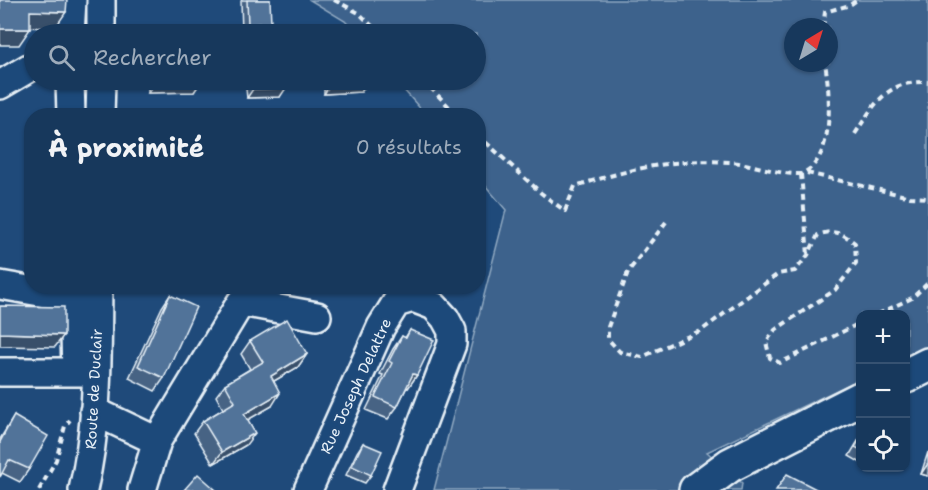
<!DOCTYPE html>
<html lang="fr">
<head>
<meta charset="utf-8">
<style>
  body { margin:0; font-family:"Shantell Sans",sans-serif; background:#203f62; color:#f1f3f6 }
  .controls { position:absolute; right:18px; bottom:18px; display:grid; overflow:hidden; border-radius:12px; box-shadow:0 2px 4px #0004 }
  .controls button { width:54px; height:54px; display:grid; place-items:center; padding:0; border:0; border-bottom:2px solid #365272; background:#17385c; color:#f1f3f6; font:30px sans-serif }
  .compass { position:absolute; left:784px; top:18px; width:54px; height:54px; border-radius:50%; background:#17385c; box-shadow:0 2px 4px #0004; rotate:38deg }
  .list { margin:0; padding:0; list-style:none }
  h2 { display:flex; justify-content:space-between; align-items:center; height:78px; margin:0; padding:0 24px; font-size:26px }
  h2 small { font-size:20px; font-weight:400; color:#9eacbb }
  .icon { flex:none; width:33px; height:33px; fill:none; stroke:currentColor; stroke-width:2; stroke-linecap:round; stroke-linejoin:round }
  .map { position:relative; flex:none; width:928px; height:490px; overflow:hidden }
  .search { position:absolute; background:#17385c; box-shadow:0 2px 4px #0004; left:24px; top:24px; width:462px; height:66px; display:flex; align-items:center; gap:15px; box-sizing:border-box; padding:0 21px; border-radius:33px; color:#9eacbb; font-size:22px }
  .panel { position:absolute; background:#17385c; box-shadow:0 2px 4px #0004; left:24px; top:108px; width:462px; height:186px; border-radius:24px }
  .map>svg:first-child { display:block }
  .green { fill:#3c628c; stroke:#92aac2; stroke-width:1.5; fill-rule:evenodd }
  .lines { fill:none; stroke-linecap:round; stroke-linejoin:round }
  .minor-casing { stroke:#e8f1f8; stroke-width:32 }
  .major-casing { stroke:#e8f1f8; stroke-width:38 }
  .path { stroke:#e8f1f8; stroke-width:4; stroke-dasharray:6 4.5; stroke-linecap:butt }
  .minor { stroke:#1f4a7a; stroke-width:27 }
  .major { stroke:#1f4a7a; stroke-width:33 }
  .wall { fill:#466384; stroke:#e8f1f8; stroke-width:1.5 }
  .shaded-wall { fill:#39506b; stroke:#e8f1f8; stroke-width:1.5 }
  .building { fill:#517399; stroke:#e8f1f8; stroke-width:1.5 }
  .labels { text-anchor:middle; stroke-width:5; stroke-linejoin:round; paint-order:stroke }
  .street-label { font-size:15px; fill:#e8f1f8; stroke:#1f4a7a }
</style>
</head>
<body>
<div class="map">
<svg width="928" height="490" viewBox="0 0 928 490">
  <rect width="100%" height="100%" fill="#1f4a7a"/>
  <filter id="ink" filterUnits="userSpaceOnUse"><feTurbulence type="fractalNoise" baseFrequency=".0167" numOctaves="2"/><feDisplacementMap in="SourceGraphic" scale="12" xChannelSelector="R" yChannelSelector="G"/><feConvolveMatrix kernelMatrix="1 2 1 2 8 2 1 2 1" color-interpolation-filters="sRGB"/></filter>
  <g filter="url(#ink)">
    <path class="green" d="M310,0H928V347L906,358V314H860V379L707,452L742,483L741,490H434L506,210L479,178L478,116L426,115L395,80H476V34H357L345,21ZM793,27H829V63H793Z"/>
    <g class="lines">
      <g class="minor-casing">
        <path id="minor" d="M70,34L72,0
          M101,34V0
          M70,80L71,116
          M0,85L34,65
          M100,116L101,80
          M0,285L74,298L76,372
          M0,372H94
          M94,411L157,441L241,302L317,316
          M83,490C99,421 97,357 98,286
          M142,490L157,441
          M308,490L381,327L396,303L413,298L434,306L445,318L452,331V344L397,490"/>
      </g>
      <g class="major-casing">
        <path id="major" d="M906,376L928,365
          M696,490L730,465L860,399"/>
      </g>
      <path class="path" d="M334,0L359,13L380,34
        M823,27L825,12L850,5L857,0
        M423,80L458,116
        M855,134C875,103 887,80 928,82
        M478,135L541,193L565,211L575,186C629,170 671,158 729,162C753,163 777,175 801,174C836,160 830,93 825,63
        M807,173L910,197L928,198
        M801,174L808,255
        M666,222L628,272L608,327V339L620,352L642,357L702,330L778,274L795,271L808,255L818,235C834,229 842,233 855,243L856,263L835,290L775,330L766,342L770,358L780,363L860,323
        M878,314L912,298L928,283
        M39,490L56,460L65,426L70,420"/>
      <use href="#minor" class="minor"/>
      <use href="#major" class="major"/>
    </g>
    <path class="wall" d="M242,0H270L265,32L242,33L241,1Z
      M148,80H200V83L194,92L148,93Z
      M245,80H286L280,97L247,98Z
      M324,80H367V84L361,92L324,94Z
      M170,295L164,378L155,391L129,378L162,307Z
      M410,330L417,375L408,388L407,387L397,407L388,419L366,410L383,375L380,374L393,349L402,336L405,338Z
      M250,341L307,354L298,367L274,381L272,406L247,420L246,445L213,464L194,433L203,421L223,409L216,396L225,384L250,369L241,354Z
      M14,416L29,469L20,482L2,473L0,477V439Z
      M861,436V463L849,456Z
      M363,443L371,475L365,483L346,475L357,452Z
      M928,452V476L921,474Z
      M869,468H880L877,472Z"/>
    <path class="shaded-wall" d="M30,11L66,12L55,28L19,27Z
      M271,23L265,32L242,33L248,24Z
      M0,29H30L19,45H0Z
      M200,83L194,92L148,93L154,84Z
      M367,84L361,92L324,94L330,85Z
      M286,88L280,97L247,98L253,89Z
      M0,333L64,335L55,347L0,346Z
      M307,354L298,367L262,388L271,376Z
      M413,374L417,375L408,388L405,387Z
      M280,393L272,406L235,427L244,414Z
      M255,433L246,445L213,464L222,452Z
      M927,465L928,466V476L921,474Z"/>
    <path class="building" d="M0,0H67L66,12L30,11V29H0Z
      M247,0H270L271,23L248,24Z
      M154,80H200V83L154,84Z
      M252,80H286V88L253,89Z
      M330,80H367V84L330,85Z
      M170,295L196,307L164,378L138,366Z
      M0,306L64,307V335L0,333Z
      M287,319L307,354L271,376L280,393L244,414L255,433L222,452L203,421L235,402L225,384L263,362L250,341Z
      M410,330L434,340L417,375L413,374L397,407L375,397L392,363L389,361L402,336L406,338Z
      M14,416L48,436L29,469L9,460L0,477V442Z
      M861,438V450L855,447Z
      M363,443L382,451L371,475L352,466Z
      M198,474L216,490H184Z
      M787,474L818,490H776Z"/>
  </g>
  <g class="labels">
    <g class="street-label">
      <text transform="translate(356 386) rotate(-65)" y="5">Rue Joseph Delattre</text>
      <text transform="translate(94 389) rotate(-87)" y="5">Route de Duclair</text>
    </g>
  </g>
</svg>
<div class="controls">
<button>+</button>
<button>−</button>
<button><svg class="icon" aria-label="locate" viewBox="0 0 24 24"><circle cx="12" cy="12" r="6"/><path d="M12 2v4M12 18v4M2 12h4M18 12h4"/></svg></button>
</div>
<svg class="compass" viewBox="-18 -18 36 36"><path d="M0-13l5 13h-10z" fill="#e53935"/><path d="M0 13l5-13h-10z" fill="#9eacbb"/></svg>
<div class="search"><svg class="icon" aria-label="search" viewBox="0 0 24 24"><circle cx="10" cy="10" r="6"/><path d="M15 15l6 6"/></svg>Rechercher</div>
<section class="panel">
<h2>À proximité<small>0 résultats</small></h2>
<ul class="list">
</ul>
</section>
</div>
</body>
</html>
